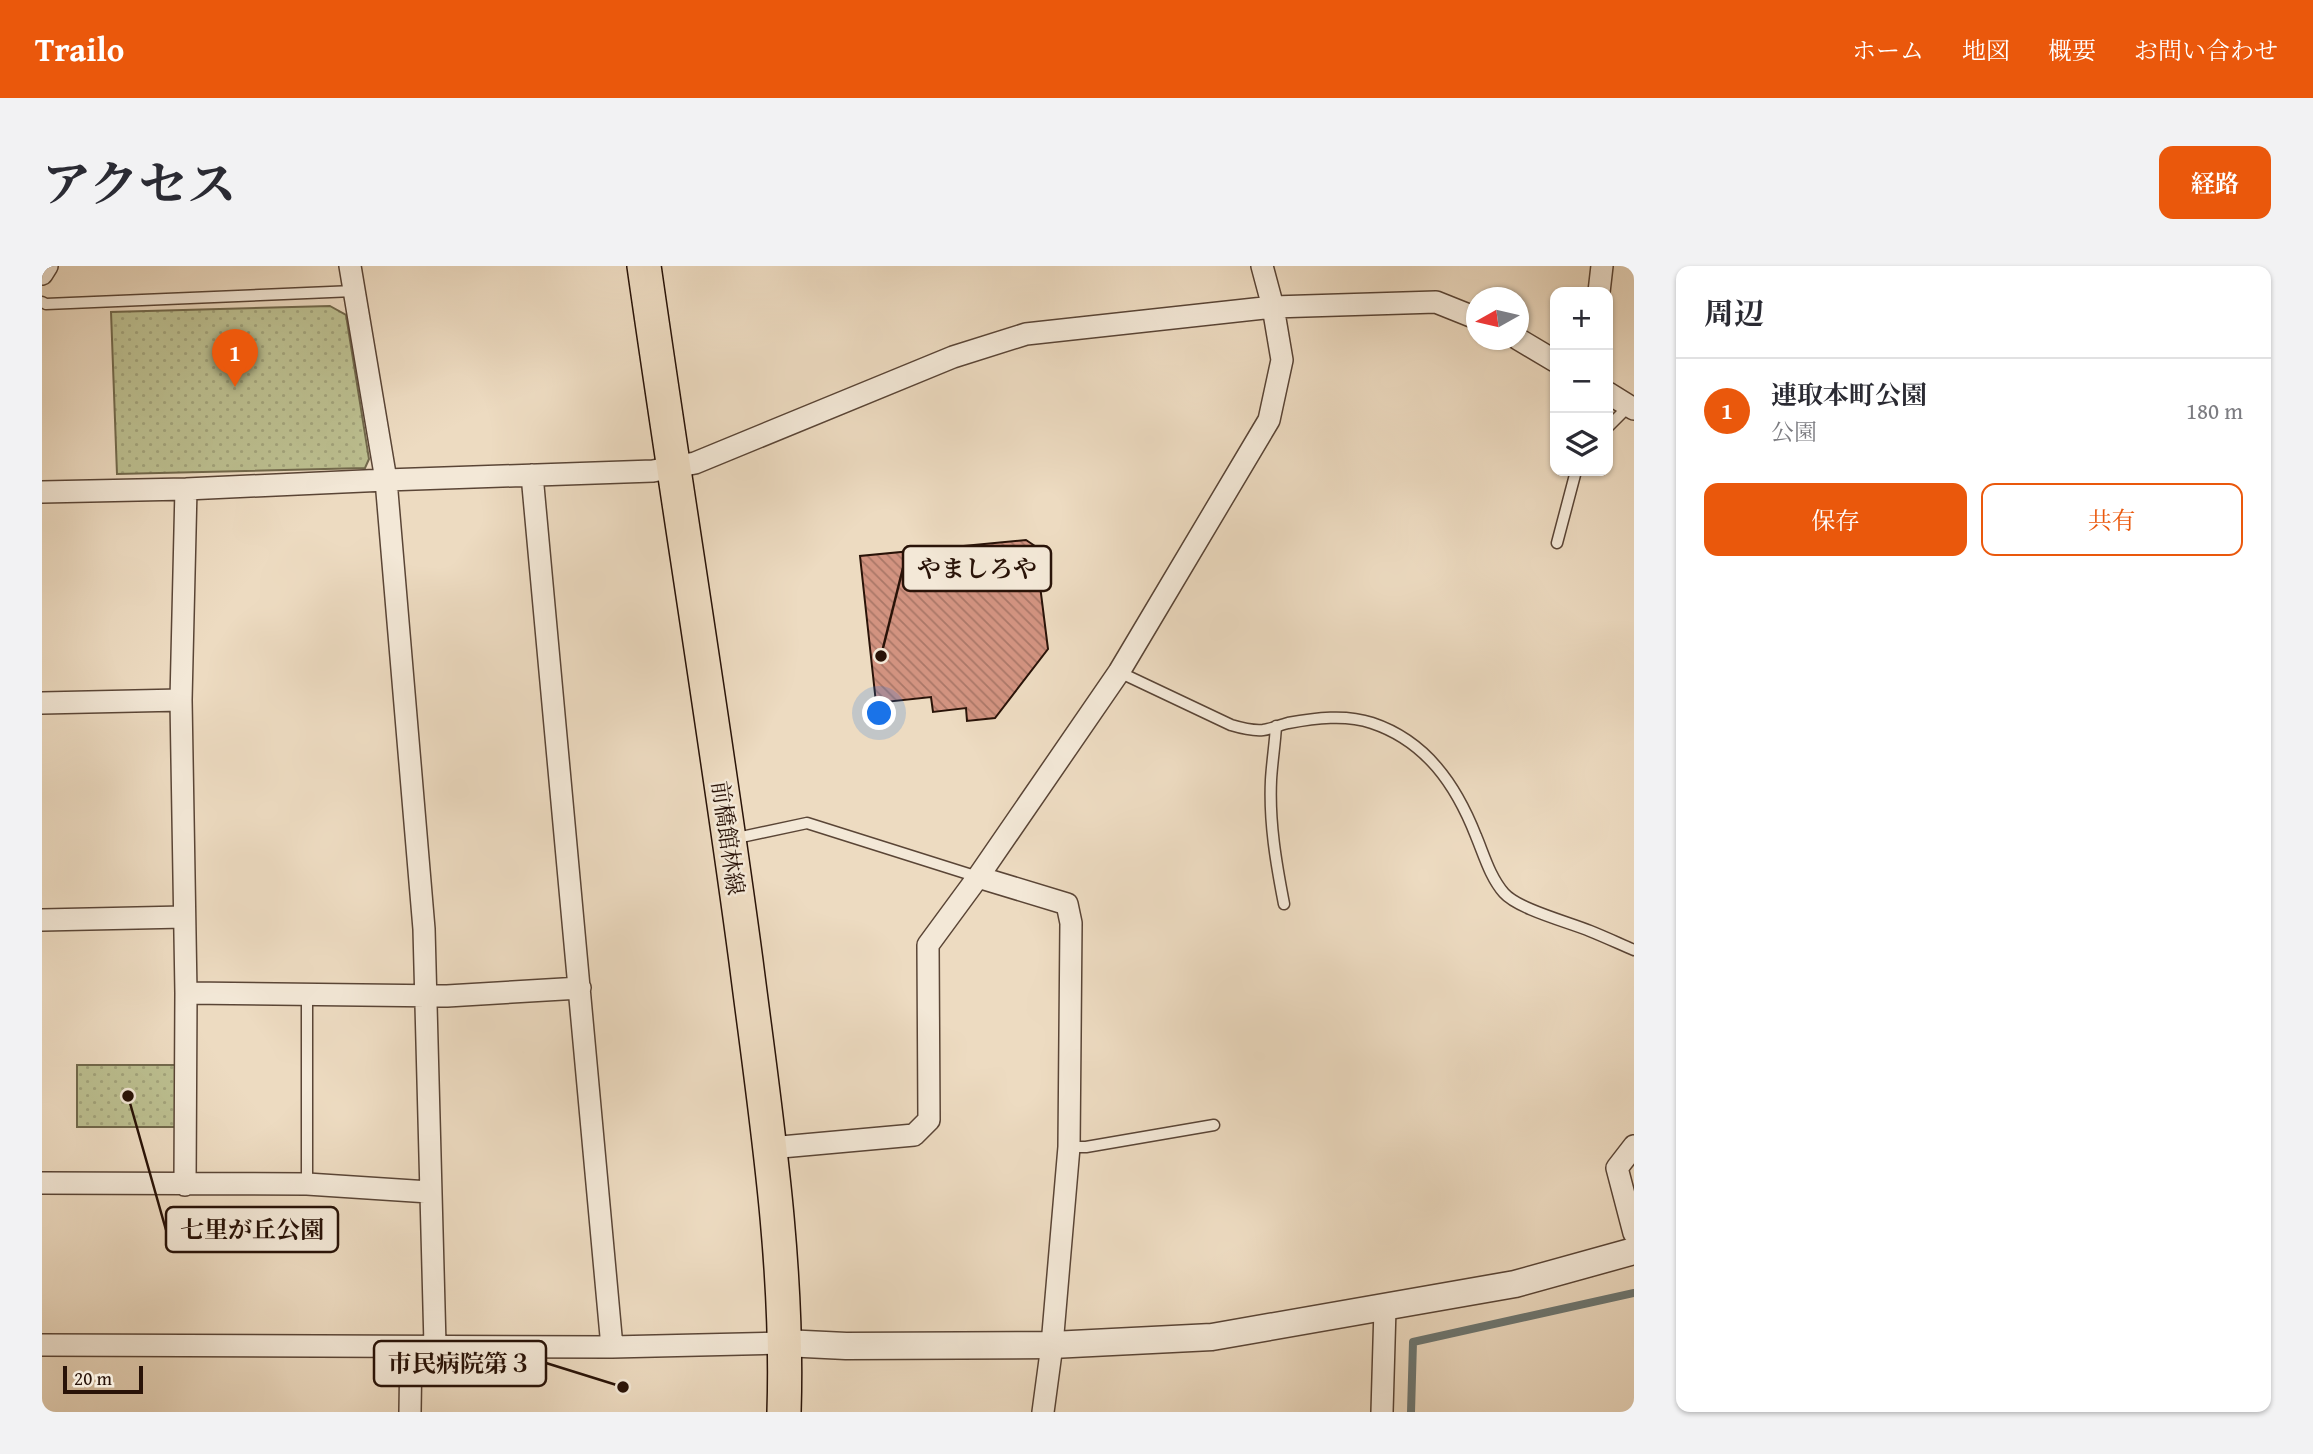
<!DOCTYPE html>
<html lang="ja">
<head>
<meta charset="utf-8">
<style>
  body { margin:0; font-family:"Gentium Book Plus","Noto Serif JP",serif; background:#f2f2f3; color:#2b2b33 }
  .controls { position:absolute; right:21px; top:21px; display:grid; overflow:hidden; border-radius:14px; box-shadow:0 2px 5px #0004 }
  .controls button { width:63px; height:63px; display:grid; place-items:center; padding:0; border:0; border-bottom:2px solid #e1e1e2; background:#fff; color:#2b2b33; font:35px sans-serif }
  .compass { position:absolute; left:1424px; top:21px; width:63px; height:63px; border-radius:50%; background:#fff; box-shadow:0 2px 5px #0004; rotate:262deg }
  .scale { position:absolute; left:21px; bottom:18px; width:80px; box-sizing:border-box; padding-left:7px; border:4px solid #291308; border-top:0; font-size:19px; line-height:24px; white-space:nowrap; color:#291308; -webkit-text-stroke:5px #f3e8d7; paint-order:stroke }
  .you { position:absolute; left:838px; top:448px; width:24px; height:24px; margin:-18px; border:5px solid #fff; border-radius:50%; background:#1a73e8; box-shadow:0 0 0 10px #1a73e833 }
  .badge { display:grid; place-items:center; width:46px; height:46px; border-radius:50%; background:#ea580c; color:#fff; font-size:23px; font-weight:700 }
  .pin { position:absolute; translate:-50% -58px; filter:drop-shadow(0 2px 4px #0008) }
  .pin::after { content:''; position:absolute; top:37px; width:24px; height:21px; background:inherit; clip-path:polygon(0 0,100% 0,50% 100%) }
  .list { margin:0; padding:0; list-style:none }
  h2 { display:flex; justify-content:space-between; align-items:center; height:91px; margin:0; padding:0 28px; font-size:30px }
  h2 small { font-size:23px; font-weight:400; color:#7c7c81 }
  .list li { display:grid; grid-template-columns:46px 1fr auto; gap:21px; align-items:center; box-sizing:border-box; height:105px; padding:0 28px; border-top:2px solid #e1e1e2 }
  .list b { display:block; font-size:26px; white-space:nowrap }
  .list p { margin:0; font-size:23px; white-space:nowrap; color:#7c7c81 }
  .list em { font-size:23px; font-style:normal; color:#7c7c81 }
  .actions { display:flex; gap:14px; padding:21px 28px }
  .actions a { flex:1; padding:16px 0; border:2px solid #ea580c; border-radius:14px; text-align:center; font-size:24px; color:#ea580c }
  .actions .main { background:#ea580c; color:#fff }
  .icon { flex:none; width:38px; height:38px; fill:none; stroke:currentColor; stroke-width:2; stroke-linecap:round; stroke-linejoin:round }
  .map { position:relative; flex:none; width:1592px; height:1146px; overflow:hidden; border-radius:14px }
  header { display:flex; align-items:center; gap:42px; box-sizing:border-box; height:98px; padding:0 35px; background:#ea580c; color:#fff }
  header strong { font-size:33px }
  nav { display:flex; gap:38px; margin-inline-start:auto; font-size:24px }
  .intro { display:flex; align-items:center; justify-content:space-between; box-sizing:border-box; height:168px; padding:0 42px }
  h1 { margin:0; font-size:49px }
  .button { padding:18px 32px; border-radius:14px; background:#ea580c; color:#fff; font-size:24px; font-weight:700 }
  main { display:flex; gap:42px; padding:0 42px }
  aside { flex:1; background:#fff; border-radius:14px; box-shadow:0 2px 5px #0004 }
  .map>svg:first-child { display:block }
  .green { fill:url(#green-dots); stroke:#72694c; stroke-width:2 }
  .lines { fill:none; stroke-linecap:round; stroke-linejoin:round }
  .stream { stroke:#6d7772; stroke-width:8 }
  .building { fill:url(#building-back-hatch); stroke:#291308; stroke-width:2 }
  .service-casing { stroke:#5a4536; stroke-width:13 }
  .minor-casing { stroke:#5a4536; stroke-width:24 }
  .tertiary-casing { stroke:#5a4536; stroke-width:29 }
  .primary-casing { stroke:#291308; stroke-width:36 }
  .service { stroke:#f3e8d7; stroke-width:10 }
  .minor { stroke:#f3e8d7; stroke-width:21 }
  .tertiary { stroke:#f3e8d7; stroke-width:26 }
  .primary { stroke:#eddbc1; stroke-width:33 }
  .labels { text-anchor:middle; stroke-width:5; stroke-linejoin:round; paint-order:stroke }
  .street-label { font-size:23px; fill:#291308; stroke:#f3e8d7 }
  .leader { fill:none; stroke:#291308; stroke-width:2.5 }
  .callout-dot { fill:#291308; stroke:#f3e8d7; stroke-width:2.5 }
  .callout { fill:#f3e8d7; stroke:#291308; stroke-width:2.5 }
  .callout-label { font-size:24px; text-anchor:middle; font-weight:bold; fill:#291308 }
</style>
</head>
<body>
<header>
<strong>Trailo</strong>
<nav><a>ホーム</a><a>地図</a><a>概要</a><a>お問い合わせ</a></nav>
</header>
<div class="intro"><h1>アクセス</h1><a class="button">経路</a></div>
<main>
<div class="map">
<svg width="1592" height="1146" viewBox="0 0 1592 1146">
  <defs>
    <pattern id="green-dots" width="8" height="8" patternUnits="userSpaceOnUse" patternTransform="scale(1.75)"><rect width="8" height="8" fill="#bcbf90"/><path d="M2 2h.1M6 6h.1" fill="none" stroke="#a2a37b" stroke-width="1.8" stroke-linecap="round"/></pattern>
    <pattern id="building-back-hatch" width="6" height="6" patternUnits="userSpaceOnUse" patternTransform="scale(1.75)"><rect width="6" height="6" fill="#d29380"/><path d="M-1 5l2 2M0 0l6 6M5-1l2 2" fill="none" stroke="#aa7767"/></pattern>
  </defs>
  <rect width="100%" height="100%" fill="#eddbc1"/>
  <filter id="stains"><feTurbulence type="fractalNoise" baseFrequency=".00286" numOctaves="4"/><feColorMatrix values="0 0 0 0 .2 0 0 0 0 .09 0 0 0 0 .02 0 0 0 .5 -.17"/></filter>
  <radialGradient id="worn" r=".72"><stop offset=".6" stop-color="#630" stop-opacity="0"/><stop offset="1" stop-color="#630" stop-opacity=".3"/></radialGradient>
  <path class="green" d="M288,40L304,49L327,193L323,202L75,208L69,46Z
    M35,799H137V861H35Z"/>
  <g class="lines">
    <path class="stream" d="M1369,1146L1371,1076L1592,1027"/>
  </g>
  <path class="building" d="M984,274L993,280L1006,383L953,452L925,455L924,442L891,446L889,431L834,437L818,290Z"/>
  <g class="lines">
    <g class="service-casing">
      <path id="service" d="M0,36L4,38L312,25
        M1566,161L1586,141
        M1515,277L1534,205
        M1077,406L1189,459C1199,462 1211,465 1221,464C1229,463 1238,459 1246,457C1273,452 1304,448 1330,457C1384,475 1414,519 1434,570C1442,589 1448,611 1462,627C1476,643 1526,656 1548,665C1563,671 1578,678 1592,684
        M1234,460C1233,478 1230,496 1229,514C1227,556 1234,597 1242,638
        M690,573L765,557L936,611
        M1027,881H1044L1172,859
        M265,918V728"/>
    </g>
    <g class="minor-casing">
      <path id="minor" d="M308,0L344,214L382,663L393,1079
        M0,8L5,0
        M1557,26L1560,0
        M1476,73L1513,95
        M1566,127L1592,143
        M490,209L570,1081
        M0,226L144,223L344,214L611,205L653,197L911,91L984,68L1231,41L1394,36L1434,52
        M0,437L139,434
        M936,611L1025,638L1029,657L1027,881L1010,1079L1001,1146
        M0,654L142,651
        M144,727L405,730L538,722
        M1592,880L1575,902L1592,967
        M728,882L872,869L887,854L886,679L936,611L1077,406L1227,154L1240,94L1231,41L1220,0
        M0,917L265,918L387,926
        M143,919L144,727L139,434L144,223
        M0,1079L570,1081L742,1077
        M368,1146L369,1081
        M1340,1146L1343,1042"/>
    </g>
    <g class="tertiary-casing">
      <path id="tertiary" d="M742,1077L804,1080L1010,1079L1170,1071L1473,1018L1592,985"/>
    </g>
    <g class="primary-casing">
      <path id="primary" d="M602,0C635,232 673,463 704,695C723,845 747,995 742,1146"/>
    </g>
    <use href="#service" class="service"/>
    <use href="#minor" class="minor"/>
    <use href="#tertiary" class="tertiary"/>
    <use href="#primary" class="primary"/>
  </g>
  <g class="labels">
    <g class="street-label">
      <text transform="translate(686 572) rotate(82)" y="8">前橋館林線</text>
    </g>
  </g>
  <path class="leader" d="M839 390L861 302M86 830L124 964M581 1121L504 1097"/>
  <g class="callout-dot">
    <circle cx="839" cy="390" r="7"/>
    <circle cx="86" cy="830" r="7"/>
    <circle cx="581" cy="1121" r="7"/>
  </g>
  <g class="callout">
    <rect x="861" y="280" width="148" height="45" rx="7"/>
    <rect x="124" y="941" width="172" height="45" rx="7"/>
    <rect x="332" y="1075" width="172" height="45" rx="7"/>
  </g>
  <g class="callout-label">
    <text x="935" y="311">やましろや</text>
    <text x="210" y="972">七里が丘公園</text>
    <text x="418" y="1106">市民病院第３</text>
  </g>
  <rect width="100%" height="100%" filter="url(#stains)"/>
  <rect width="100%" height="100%" fill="url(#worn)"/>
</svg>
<div class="controls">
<button>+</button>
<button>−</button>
<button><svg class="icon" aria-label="layers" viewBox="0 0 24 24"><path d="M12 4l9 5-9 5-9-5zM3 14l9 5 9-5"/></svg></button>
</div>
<svg class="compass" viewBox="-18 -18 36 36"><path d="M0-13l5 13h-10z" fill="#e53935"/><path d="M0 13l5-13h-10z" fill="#7c7c81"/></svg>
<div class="scale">20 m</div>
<div class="you"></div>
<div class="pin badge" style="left:193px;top:121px">1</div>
</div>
<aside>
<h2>周辺<small></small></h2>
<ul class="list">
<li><span class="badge">1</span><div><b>連取本町公園</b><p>公園</p></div><em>180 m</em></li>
</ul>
<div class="actions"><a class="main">保存</a><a>共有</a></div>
</aside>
</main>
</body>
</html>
